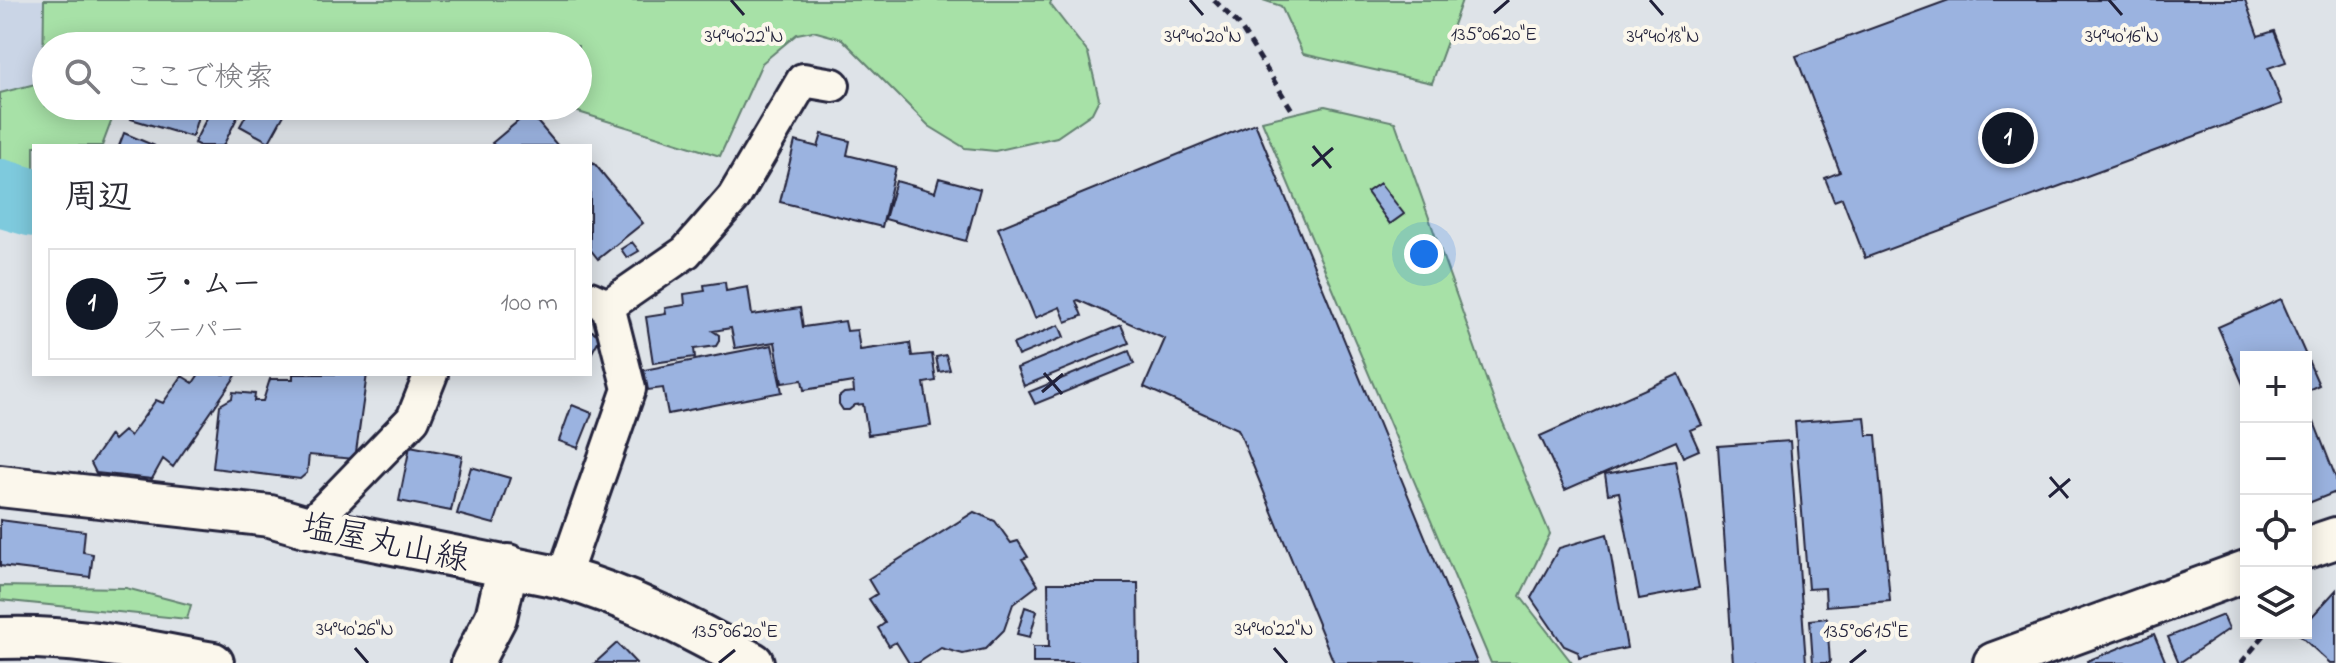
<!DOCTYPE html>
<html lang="ja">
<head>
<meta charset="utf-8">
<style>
  body { margin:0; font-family:"Indie Flower","Klee One",sans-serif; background:#f7f7f7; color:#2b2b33 }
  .controls { position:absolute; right:24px; bottom:24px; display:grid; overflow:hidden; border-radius:0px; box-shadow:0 4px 20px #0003 }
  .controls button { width:72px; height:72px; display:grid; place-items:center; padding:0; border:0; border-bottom:2px solid #e1e1e2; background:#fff; color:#2b2b33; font:40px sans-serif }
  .you { position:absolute; left:1424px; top:254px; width:28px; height:28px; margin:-20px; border:6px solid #fff; border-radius:50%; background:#1a73e8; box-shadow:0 0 0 12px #1a73e833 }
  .badge { display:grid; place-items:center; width:52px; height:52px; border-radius:50%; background:#111827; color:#fff; font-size:26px; font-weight:700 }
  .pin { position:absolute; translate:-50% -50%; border:4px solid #fff; box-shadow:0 2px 8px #0006 }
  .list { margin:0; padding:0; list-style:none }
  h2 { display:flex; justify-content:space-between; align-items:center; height:104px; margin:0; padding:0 32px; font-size:34px }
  h2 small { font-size:26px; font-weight:400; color:#7c7c81 }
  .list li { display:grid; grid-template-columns:52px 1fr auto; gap:24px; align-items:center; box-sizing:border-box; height:112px; margin:0 16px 16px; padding:0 16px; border:2px solid #e1e1e2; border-radius:0px }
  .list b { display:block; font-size:30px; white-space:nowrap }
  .list p { margin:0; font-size:26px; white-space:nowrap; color:#7c7c81 }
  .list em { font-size:26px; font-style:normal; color:#7c7c81 }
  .icon { flex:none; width:44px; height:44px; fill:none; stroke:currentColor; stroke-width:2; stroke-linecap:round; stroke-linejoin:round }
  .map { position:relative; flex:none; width:2336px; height:663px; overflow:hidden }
  .search { position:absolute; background:#fff; box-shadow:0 4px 20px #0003; left:32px; top:32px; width:560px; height:88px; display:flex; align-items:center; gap:20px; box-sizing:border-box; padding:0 28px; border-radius:44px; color:#7c7c81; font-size:30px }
  .panel { position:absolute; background:#fff; box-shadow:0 4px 20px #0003; left:32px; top:144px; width:560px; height:232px; border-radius:0px }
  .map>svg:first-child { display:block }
  .built { fill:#cad5e6 }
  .green { fill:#a7e1a7; stroke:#648271; stroke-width:2 }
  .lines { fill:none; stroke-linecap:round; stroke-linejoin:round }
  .river { stroke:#7ecadd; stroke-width:68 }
  .building { fill:#9bb3e0; stroke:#22223b; stroke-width:2 }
  .minor-casing { stroke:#22223b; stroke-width:38 }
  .tertiary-casing { stroke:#22223b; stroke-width:46 }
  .path { stroke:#22223b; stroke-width:5; stroke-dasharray:8 6; stroke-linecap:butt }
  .minor { stroke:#fbf7ec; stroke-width:32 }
  .tertiary { stroke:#fbf7ec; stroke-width:40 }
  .ticks { fill:none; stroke:#22223b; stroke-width:3 }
  .labels { text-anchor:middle; stroke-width:8; stroke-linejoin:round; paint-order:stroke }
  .street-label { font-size:34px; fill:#22223b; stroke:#fbf7ec }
  .ticks-label { font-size:20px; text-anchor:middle; fill:#22223b; stroke:#fbf7ec; stroke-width:8; stroke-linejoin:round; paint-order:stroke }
</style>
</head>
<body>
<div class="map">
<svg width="2336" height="663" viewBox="0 0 2336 663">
  <rect width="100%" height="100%" fill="#dee3e8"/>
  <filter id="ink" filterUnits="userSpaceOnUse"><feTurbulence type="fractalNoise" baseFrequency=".0125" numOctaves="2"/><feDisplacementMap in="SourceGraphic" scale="16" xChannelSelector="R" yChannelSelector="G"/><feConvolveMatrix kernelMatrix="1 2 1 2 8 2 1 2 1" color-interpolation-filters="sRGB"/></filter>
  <g filter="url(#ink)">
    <path class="built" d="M0,0H44L43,83L0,93Z"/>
    <path class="green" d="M44,0H1052L1050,4L1088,53L1099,99L1092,113L1057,137L995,151L965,148L929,126L842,39L813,31L797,34L762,63L720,156L559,106H578V46H173L164,43L149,46H46V106H117L102,146H34V179L28,176L0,173V93L43,82Z
      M1263,0H1462L1432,83L1303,54L1281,6Z
      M1325,106L1395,122L1495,404L1550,534L1520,596L1572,663H1491L1262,121Z
      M0,586L126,588L191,605L187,619L0,600Z"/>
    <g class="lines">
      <path class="river" d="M0,193L34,203"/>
    </g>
    <path class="building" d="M1949,0H2245L2258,36L2274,31L2286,62L2268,68L2282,104L1865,258L1842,198L1834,201L1825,178L1840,172L1796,56Z
      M135,106H201L192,137L131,119Z
      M213,106H229L240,112L223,146H200L194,143Z
      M251,106H272L285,113L269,142L240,126Z
      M529,112L558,146H495L492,143Z
      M1255,123L1477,663H1334L1238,429L1144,387L1165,339L1078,300L1076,301L1082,316L1066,322L1060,307L1035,318L998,228Z
      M124,133L155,146H119Z
      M822,134L850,141L847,155L896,167L882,227L780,202L795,141L818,147Z
      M594,163L643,223L598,259L590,249V166Z
      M939,178L980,189L966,241L885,219L896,181L935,192Z
      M1380,183L1404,214L1390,224L1367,192Z
      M632,242L639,251L627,258L621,249Z
      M725,282L726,291L748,287L752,315L800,308L803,327L845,321L847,331L857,330L860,350L910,343L912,356L932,354L936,381L924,383L931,426L868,435L863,404L855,405L849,410H843L839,404V397L844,393L854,392L853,382L804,390L802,380L782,383L775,342L735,348L731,328L713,331L719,335V341L716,346L694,349L695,357L653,363L646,317L666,314L665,308L685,305L684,294L705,291L704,285Z
      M2281,299L2319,385L2306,391V357H2246V391L2218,327Z
      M1059,325L1064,337L1018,356L1013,344Z
      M1121,325L1129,343L1024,386L1017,368Z
      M590,330L601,336L590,356Z
      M772,345L782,392L668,414L663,388L648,390L644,370Z
      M1129,351L1134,364L1035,404L1029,392Z
      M946,355L950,370L939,372L936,357Z
      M199,374H237L173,467L163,459L152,479L96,473L91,463L110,435L114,440L124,431L130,436L156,400L163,403L182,376L193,383Z
      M293,374H367L355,459L309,455L307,473L300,479L213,468L220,405L232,398L233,392L255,394L254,401H263L270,379H293Z
      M1679,374L1702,425L1690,430L1699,450L1683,457L1676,441L1565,490L1540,436Z
      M572,405L592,413L578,448L559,441Z
      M1865,417L1867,435H1876L1890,601L1826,606L1825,588L1808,589L1795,422Z
      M2314,422L2336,478V492L2306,504V425Z
      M1790,441L1806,663H1733L1718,446Z
      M410,446L462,456L451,511L399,501Z
      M1675,461L1699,588L1639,599L1619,492L1608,494L1605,474Z
      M471,467L510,478L494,524L457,514Z
      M974,512L995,521L1011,543L1018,541L1028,557L1022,559L1038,585L1013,604L1004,630L985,649L963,654L941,648L918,663H909L896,642L889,646L878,628L885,623L869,599L877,594L868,579Z
      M0,520L85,531L83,552L93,554L90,577L0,566Z
      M1607,534L1627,648L1579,658L1578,652L1564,646L1531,598L1559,548Z
      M1048,583H1138L1139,663H1033V647H1049Z
      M2336,590V663H2330L2297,633H2306V623Z
      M1025,607L1037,611L1030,637L1017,634Z
      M2223,615L2229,629L2179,663L2168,637Z
      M1827,618L1830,663H1813L1810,620Z
      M2154,634L2166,663H2088L2087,661Z
      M617,643L636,663H595Z"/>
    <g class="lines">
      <g class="minor-casing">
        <path id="minor" d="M608,306L686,252L734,197L803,80L833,85
          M308,527L413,419L431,374
          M563,578L629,389L608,306L590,298"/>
      </g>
      <g class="tertiary-casing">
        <path id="tertiary" d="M0,486L270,516L308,527L563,578C631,597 691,629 753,663
          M2306,548L2336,538
          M0,638C75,635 140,650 213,663
          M472,663L496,617L508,565
          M1994,663L2246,571"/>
      </g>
      <path class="path" d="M1214,0L1239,25L1294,113
        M2241,663L2266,633"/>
      <use href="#minor" class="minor"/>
      <use href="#tertiary" class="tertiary"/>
    </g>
  </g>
  <path class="ticks" d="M731,0L744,15M1190,0L1203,15M1650,0L1663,15M2109,0L2122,15M1494,13L1509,0M1313,146L1331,168M1312,166L1333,148M1044,373L1062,394M1042,392L1063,374M2050,477L2068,498M2049,497L2070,479M355,648L368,663M1274,648L1287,663M719,663L735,650M1850,663L1866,650"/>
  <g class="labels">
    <g class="street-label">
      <text transform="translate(386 541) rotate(12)" y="12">塩屋丸山線</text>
    </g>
  </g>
  <g class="ticks-label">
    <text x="1494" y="40">135°06'20"E</text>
    <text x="2122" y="42">34°40'16"N</text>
    <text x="744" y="42">34°40'22"N</text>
    <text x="1203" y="42">34°40'20"N</text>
    <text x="1663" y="42">34°40'18"N</text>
    <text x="355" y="635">34°40'26"N</text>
    <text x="1274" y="635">34°40'22"N</text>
    <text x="735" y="637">135°06'20"E</text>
    <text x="1866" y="637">135°06'15"E</text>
  </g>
</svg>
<div class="controls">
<button>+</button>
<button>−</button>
<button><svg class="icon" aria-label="locate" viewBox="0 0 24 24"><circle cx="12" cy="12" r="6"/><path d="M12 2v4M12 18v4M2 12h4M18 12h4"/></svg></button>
<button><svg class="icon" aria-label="layers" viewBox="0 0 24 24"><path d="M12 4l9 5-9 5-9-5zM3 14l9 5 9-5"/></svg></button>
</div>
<div class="you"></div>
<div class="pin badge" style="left:2008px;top:138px">1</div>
<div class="search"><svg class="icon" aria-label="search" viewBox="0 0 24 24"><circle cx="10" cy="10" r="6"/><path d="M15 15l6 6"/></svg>ここで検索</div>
<section class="panel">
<h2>周辺<small></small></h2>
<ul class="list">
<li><span class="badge">1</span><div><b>ラ・ムー</b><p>スーパー</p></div><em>100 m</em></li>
</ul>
</section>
</div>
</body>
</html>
